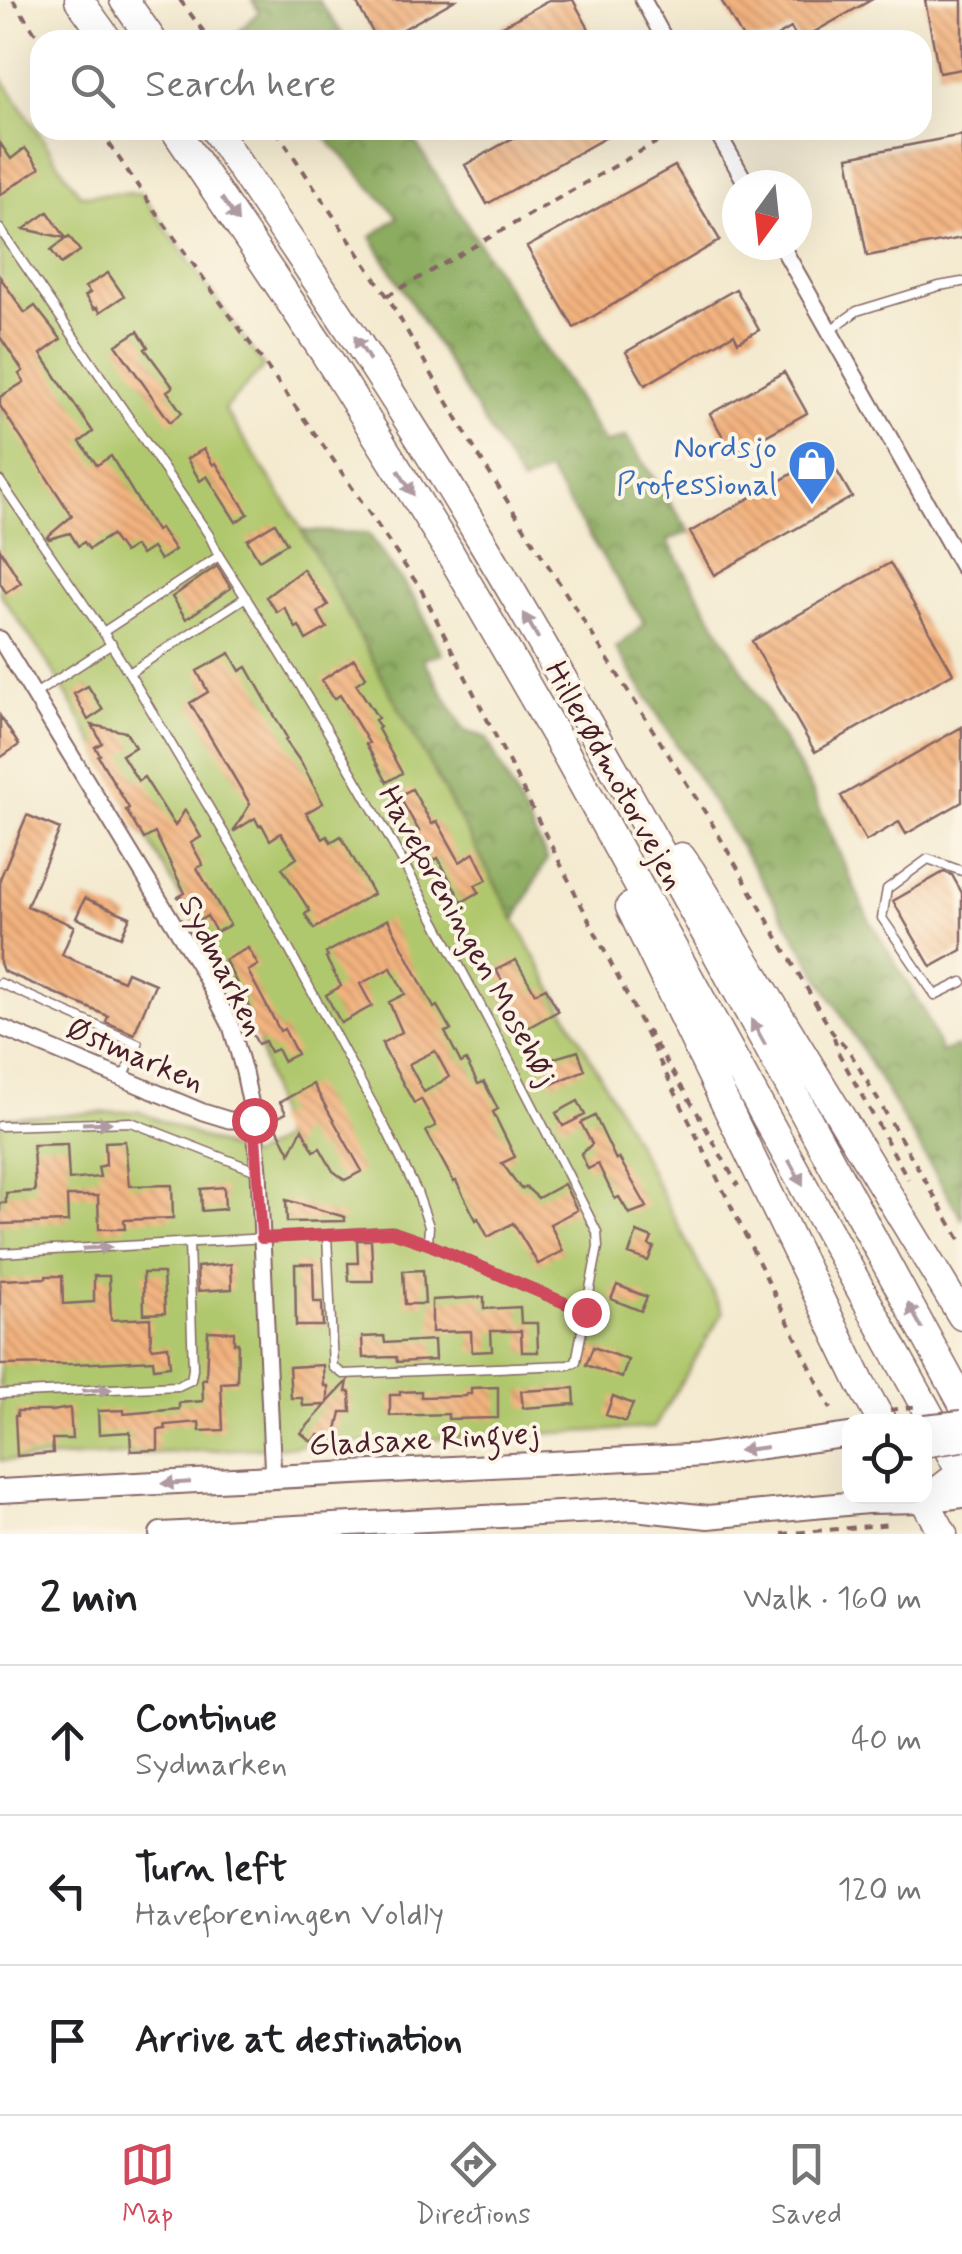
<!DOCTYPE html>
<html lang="en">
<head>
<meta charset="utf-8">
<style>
  body { margin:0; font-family:Mynerve,sans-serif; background:#f6f6f6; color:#202124 }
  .controls { position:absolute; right:30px; bottom:30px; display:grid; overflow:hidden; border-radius:20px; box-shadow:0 10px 40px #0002 }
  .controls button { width:90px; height:90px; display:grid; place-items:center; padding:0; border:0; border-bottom:2px solid #e0e0e0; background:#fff; color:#202124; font:50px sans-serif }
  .compass { position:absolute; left:722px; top:170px; width:90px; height:90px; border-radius:50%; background:#fff; box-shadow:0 10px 40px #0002; rotate:195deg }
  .stop { position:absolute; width:30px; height:30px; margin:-22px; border:8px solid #d1495b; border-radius:50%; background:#fff }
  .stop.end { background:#d1495b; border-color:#fff; box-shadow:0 2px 10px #0008 }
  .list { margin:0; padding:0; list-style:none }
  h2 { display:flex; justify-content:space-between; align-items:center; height:130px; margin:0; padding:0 40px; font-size:42px }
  h2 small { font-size:32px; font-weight:400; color:#757577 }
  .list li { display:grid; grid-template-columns:65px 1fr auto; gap:30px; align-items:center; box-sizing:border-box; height:150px; padding:0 40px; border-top:2px solid #e0e0e0 }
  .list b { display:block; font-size:38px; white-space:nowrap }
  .list p { margin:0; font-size:32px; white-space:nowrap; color:#757577 }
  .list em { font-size:32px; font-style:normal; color:#757577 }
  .icon { flex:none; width:55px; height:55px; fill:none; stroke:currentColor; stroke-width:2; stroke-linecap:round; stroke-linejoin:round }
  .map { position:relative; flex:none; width:962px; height:1534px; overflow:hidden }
  .search { position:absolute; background:#fff; box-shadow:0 10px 40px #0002; left:30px; right:30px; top:30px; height:110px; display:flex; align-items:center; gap:25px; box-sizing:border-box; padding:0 35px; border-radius:30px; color:#757577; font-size:38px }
  .sheet { height:580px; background:#fff }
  nav { display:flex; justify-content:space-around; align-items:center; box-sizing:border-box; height:140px; border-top:2px solid #e0e0e0; background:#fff; font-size:28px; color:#757577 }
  nav a { display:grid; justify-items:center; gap:5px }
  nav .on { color:#d1495b }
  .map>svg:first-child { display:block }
  .green { fill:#b0c86d; stroke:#7d744c; stroke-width:2.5 }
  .forest { fill:url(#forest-crowns); stroke:#6b6646; stroke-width:2.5 }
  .building { fill:url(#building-back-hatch); fill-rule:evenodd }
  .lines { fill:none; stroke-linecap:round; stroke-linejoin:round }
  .lane-casing { stroke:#866665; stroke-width:11 }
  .street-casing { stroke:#866665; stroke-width:19 }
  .primary-casing { stroke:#866665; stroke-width:26 }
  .highway-casing { stroke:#866665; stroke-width:31 }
  .path { stroke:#866665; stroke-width:4; stroke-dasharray:8 8; stroke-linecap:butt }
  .lane { stroke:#fff; stroke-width:8 }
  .street { stroke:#fff; stroke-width:15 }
  .primary { stroke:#fff; stroke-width:22 }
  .highway { stroke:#fff; stroke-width:28 }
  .primary-bridge-casing { stroke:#866665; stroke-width:26; stroke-linecap:butt }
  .highway-bridge-casing { stroke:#866665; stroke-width:31; stroke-linecap:butt }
  .path-bridge { stroke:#866665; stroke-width:4; stroke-dasharray:8 8; stroke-linecap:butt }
  .primary-bridge { stroke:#fff; stroke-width:22 }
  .highway-bridge { stroke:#fff; stroke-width:28 }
  .oneway { fill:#ae9aa0 }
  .route { stroke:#d1495b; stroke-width:12 }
  .labels { text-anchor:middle; stroke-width:8; stroke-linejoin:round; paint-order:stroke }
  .shop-label { font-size:32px; fill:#366cbe; stroke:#fcf5e5; text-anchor:end }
  .street-label { font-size:32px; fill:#4a1f2b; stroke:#fcf5e5 }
</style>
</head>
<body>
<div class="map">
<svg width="962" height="1534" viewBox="0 0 962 1534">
  <defs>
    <pattern id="forest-crowns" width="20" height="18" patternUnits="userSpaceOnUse" patternTransform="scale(2.5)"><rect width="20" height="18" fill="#8cac60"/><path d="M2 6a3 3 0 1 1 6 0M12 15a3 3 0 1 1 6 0" fill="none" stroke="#748b4f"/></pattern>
    <pattern id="building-back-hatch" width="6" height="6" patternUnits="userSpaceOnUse" patternTransform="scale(2.5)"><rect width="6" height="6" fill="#f3b37f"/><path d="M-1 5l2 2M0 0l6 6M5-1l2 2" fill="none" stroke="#c79168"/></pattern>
  </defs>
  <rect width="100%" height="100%" fill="#fcf5e5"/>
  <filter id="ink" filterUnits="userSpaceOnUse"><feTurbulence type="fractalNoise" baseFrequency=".01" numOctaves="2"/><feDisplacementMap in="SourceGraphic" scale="20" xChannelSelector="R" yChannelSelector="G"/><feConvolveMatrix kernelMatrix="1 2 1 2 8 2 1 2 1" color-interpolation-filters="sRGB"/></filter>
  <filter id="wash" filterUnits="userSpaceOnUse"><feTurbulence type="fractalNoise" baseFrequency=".0048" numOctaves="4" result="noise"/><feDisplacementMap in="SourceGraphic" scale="40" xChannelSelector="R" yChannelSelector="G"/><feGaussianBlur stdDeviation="2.25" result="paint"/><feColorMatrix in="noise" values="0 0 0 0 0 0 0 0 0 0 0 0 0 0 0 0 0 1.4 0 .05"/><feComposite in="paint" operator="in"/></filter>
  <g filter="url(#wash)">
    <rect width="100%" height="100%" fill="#f4ead0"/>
    <path class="green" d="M0,75L80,195L141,193L264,367L224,409L289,507L613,1099L723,1312L654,1428L0,1461V1118L137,1111L250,1157L282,1139L256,1031L55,674L0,593Z"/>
    <path class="forest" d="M252,0H318L347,40H235L233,37L259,12Z
      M319,130H408L605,444L626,437L690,532L667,540L811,788L867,916L924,1011L941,1052L957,1046L962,1055V1219L769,892L616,648L645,624L548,471L522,484L371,237L398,217Z
      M302,531L368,533L416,601L442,654L423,658L465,731L486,737L547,859L515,920Z"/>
    <g id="blocks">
      <path class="building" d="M355,0H455L384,40H377Z
        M549,0H573L595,40H478Z
        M721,0H871L800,40H798L791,28L770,40H744Z
        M925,0H962V69L939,73Z
        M527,130H619L487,204L465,165Z
        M962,135V238L867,256L848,157Z
        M0,143L11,159L25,148L40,168L0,195Z
        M675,166L720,240L574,328L527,247Z
        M48,212L66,238L24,229Z
        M69,236L80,251L61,264L51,250Z
        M108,273L124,296L100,312L97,307L94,309L85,296L90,293L85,287Z
        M0,277L25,313L35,306L61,339L41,354L93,432L80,442L97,465L111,456L156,531L160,528L175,550L160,560L152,548L141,555L135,546L124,553L111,535L89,549L84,542L78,546L70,533L49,539L47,537L72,516L0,406V397L24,382L19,374L23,371L0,337Z
        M736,289L759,330L738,342L734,334L645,385L626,352Z
        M138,331L148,347L145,349L173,387L167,391L182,413L170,422L116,345Z
        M784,372L807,413L733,454L710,414Z
        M204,449L213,465L216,463L248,514L236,522L207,476L200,481L187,459Z
        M827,454L852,497L714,575L690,532Z
        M275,523L287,543L259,560L247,540Z
        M0,549L21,583L6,593L0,583Z
        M890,563L953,673L815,752L752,641Z
        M217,566L231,588L186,619L172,597Z
        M303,569L328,605L318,612L327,628L306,640L299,626L296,628L284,607L277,612L266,597Z
        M230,653L240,671L247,667L287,738L285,740L302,764L323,803L306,813L323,839L327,836L331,842L341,836L373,894L314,929L305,914L310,911L282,868L297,858L281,833L270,840L262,825L259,826L255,818L233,832L250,804L190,703L208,692L197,671Z
        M354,659L366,677L356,684L378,718L375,720L380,727L378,729L402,773L387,782L366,744L369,743L340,695L334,699L322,680Z
        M88,686L103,710L88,720L74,694Z
        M0,716L19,745L0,758Z
        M92,725L126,732L135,747L122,755L138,781L144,777L175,826L185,810L201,837L191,843L203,865L197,868L230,925L216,932L207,916L195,923L178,897L185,893L155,833L144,839L139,830H138L126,810L129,808L98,756L100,755L95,747L102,743Z
        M962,727V802L906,834L899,822L866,841L841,796Z
        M412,789L432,824L437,821L460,862L474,853L487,880L475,885L479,892L462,902L438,858L430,862L414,834L419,831L399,796Z
        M27,815L60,829L27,906L74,926L62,955L123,981L127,972L155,984L134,1034L106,1022L108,1016L3,971L0,963V879Z
        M944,872L952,875L962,893V950L931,967L893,901Z
        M85,898L130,917L121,937L76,918Z
        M388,919L434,1008L437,1006L451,1030L445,1032L461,1063L466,1060L478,1084L484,1082L498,1109L493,1112L515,1157L502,1163L521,1189L526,1187L538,1198L564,1184L577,1210L550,1224L563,1251L538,1264L513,1223L488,1237L478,1218L476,1220L456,1181L454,1182L426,1131L436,1126L421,1099L414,1103L384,1049L382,1043L402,1032L389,1002L405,994L391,968L360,984L372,1006L341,1023L326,995L341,986L326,958L328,957L326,953ZM435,1051L449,1077L424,1092L409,1064Z
        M248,948L258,965L248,971L280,1031L284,1029L297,1054L283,1061L277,1049L270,1052L265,1041L258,1044L248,1026L252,1024L245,1012L250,1009L225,960Z
        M516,960L535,993L546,988L558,1011L520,1032L498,994L509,993L496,970Z
        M578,1051L585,1070L552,1084L544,1061Z
        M313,1084L362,1171L345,1180L333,1171L320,1148L314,1151L302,1129L290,1153L273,1120L286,1113L280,1102Z
        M578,1101L585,1115L563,1126L556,1113Z
        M595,1116L616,1160L619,1158L647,1207L629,1214L619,1197L615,1199L598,1164L588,1169L581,1154L592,1144L581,1123Z
        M125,1141L129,1186L172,1185L173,1218L124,1220L125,1229H99L98,1196H67L68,1222L0,1224V1203H6V1193L35,1191L33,1145L67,1144L69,1180L100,1177L98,1167L106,1165L105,1142Z
        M224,1187L225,1209L202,1211L201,1189Z
        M286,1200L345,1217V1221L287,1222Z
        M637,1232L652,1238L649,1245L654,1247L648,1261L629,1254Z
        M357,1240H371L373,1281H349L348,1263H358Z
        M231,1264L232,1289L198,1291L197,1267Z
        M295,1264H313L314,1302H322L323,1326H296Z
        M423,1270L425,1304H405L403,1271Z
        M143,1273H163L165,1313L144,1314Z
        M46,1276H62L63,1304L94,1302V1276H109L111,1320L150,1318L151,1345L153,1348L168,1346L170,1366L154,1368L153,1360L74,1364L0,1365V1280L46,1278Z
        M617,1285L647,1297L641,1311L611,1299Z
        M484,1297V1309L520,1307L521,1323H537L538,1352H522L521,1331H491L492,1351L472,1352L471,1331L432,1332V1300Z
        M208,1331L234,1332V1343H238L237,1382L221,1383L223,1430L200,1431L199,1422L165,1425L166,1429L158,1430V1450L131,1451L130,1432L99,1434L98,1411L124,1410V1414L179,1409V1403L203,1401L202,1379H206Z
        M384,1336L385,1343L434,1340L435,1360L397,1362L396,1357L363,1358L362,1337Z
        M593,1347L628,1360L622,1378L586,1365Z
        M323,1365L324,1386H328V1402L348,1381L346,1392H350L351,1412H341L335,1438L319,1435L312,1442L301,1433L326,1405L303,1406L302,1398H291L289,1367Z
        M498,1387V1418L448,1419V1414L390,1416V1395H400V1392L421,1391V1397L466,1396V1394H471V1388Z
        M574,1388L575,1404L523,1408L521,1391Z
        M613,1396L633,1404L625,1422L606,1415Z
        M70,1408L72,1439H52L53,1453L17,1456L15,1416H17V1411H52Z"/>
    </g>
  </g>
  <g filter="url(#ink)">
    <use href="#blocks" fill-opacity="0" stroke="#866665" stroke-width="2.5"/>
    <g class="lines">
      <g class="lane-casing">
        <path id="lane" d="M0,229L209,535L219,556
          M829,331L857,311L939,286L962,282
          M0,481L103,632
          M246,597L129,673L103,632L219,556C360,772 481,1001 597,1232L598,1247L576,1362L568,1365L343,1374L333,1367L327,1235
          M129,673L246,870L385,1127L417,1192L429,1226L428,1244
          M35,694L112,644
          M962,871L928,859L887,889L882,918L935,995L962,982
          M0,983L138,1044L123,1079
          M0,1126L131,1122L259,1172
          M0,1253L392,1231L428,1244L586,1312
          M0,1394L178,1386L191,1380L193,1369L189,1243"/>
      </g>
      <g class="street-casing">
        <path id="street" d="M643,0L665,40
          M716,130L747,185
          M781,245L962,566
          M0,639L200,967L231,1026L244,1072L254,1120L259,1172L273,1479
          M0,1027L203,1112L229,1120H254"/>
      </g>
      <g class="primary-casing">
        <path id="primary" d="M0,1491L706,1455L850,1435
          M161,1534L634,1509L708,1517L867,1502L925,1501L962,1496"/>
      </g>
      <g class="highway-casing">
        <path id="highway" d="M79,0L108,40
          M124,0L152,40
          M175,130L324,352L447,548L564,750L962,1474
          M215,130C306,264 397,397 479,536C648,820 803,1112 962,1402
          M681,857L691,871L962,1316
          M630,907L861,1384L882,1422
          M922,1496L943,1534
          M925,1501L952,1480L962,1479"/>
      </g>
      <path class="path" d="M13,0L40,40
        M180,0L210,40
        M100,130L148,201L330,455L422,591L634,1009L831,1409
        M276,130L387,296L478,455L710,820L832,1032L848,1049L962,1243
        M387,296L678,130
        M647,1030L698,1114L738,1186
        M834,1037L839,1054L908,1179
        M782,1534L892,1524"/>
      <use href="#lane" class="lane"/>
      <use href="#street" class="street"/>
      <use href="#primary" class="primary"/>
      <use href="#highway" class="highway"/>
      <g class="primary-bridge-casing">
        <path id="primary-bridge" d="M924,1426L962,1422"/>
      </g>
      <g class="highway-bridge-casing">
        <path id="highway-bridge" d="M924,1443L962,1437"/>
      </g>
      <path class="path-bridge" d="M890,1410L918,1406"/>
      <use href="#primary-bridge" class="primary-bridge"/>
      <use href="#highway-bridge" class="highway-bridge"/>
    </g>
    <defs><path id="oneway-solid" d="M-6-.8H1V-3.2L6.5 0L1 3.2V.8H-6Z" transform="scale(2.5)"/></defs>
    <g class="oneway">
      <use href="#oneway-solid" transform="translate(230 210) rotate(56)"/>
      <use href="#oneway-solid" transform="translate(362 348) rotate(-122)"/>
      <use href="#oneway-solid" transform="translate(406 483) rotate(58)"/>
      <use href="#oneway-solid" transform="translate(531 626) rotate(-120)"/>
      <use href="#oneway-solid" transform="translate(758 1032) rotate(-119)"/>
      <use href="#oneway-solid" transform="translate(97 1123) rotate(-2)"/>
      <use href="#oneway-solid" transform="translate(796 1173) rotate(61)"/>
      <use href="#oneway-solid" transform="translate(97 1248) rotate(-3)"/>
      <use href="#oneway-solid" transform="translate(915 1316) rotate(-119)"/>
      <use href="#oneway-solid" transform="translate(97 1390) rotate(-3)"/>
      <use href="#oneway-solid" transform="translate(753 1449) rotate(172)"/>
      <use href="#oneway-solid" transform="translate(176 1483) rotate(177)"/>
    </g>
  </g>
  <g class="lines" filter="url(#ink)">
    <path class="route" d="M254,1120L262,1238L392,1232L428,1244L586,1312"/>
  </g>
  <defs>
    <g id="shop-pin" transform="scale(2.5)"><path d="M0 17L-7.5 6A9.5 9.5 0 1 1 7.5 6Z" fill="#3f7fe0" stroke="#fcf5e5"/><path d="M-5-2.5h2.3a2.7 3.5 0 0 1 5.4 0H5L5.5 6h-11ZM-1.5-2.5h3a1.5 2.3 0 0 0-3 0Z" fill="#fff"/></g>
  </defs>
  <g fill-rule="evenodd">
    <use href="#shop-pin" x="812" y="464"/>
  </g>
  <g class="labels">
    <g class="shop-label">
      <text x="777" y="457">Nordsjo<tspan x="777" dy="37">Professional</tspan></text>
    </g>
    <g class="street-label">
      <text transform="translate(616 775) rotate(61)" y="11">Hillerødmotorvejen</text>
      <text transform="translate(469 935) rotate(61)" y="11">Haveforeningen Mosehøj</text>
      <text transform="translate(223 965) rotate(63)" y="11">Sydmarken</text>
      <text transform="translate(136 1054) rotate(23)" y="11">Østmarken</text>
      <text transform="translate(424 1438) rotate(-3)" y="11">Gladsaxe Ringvej</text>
    </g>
  </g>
</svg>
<div class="controls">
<button><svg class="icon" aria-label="locate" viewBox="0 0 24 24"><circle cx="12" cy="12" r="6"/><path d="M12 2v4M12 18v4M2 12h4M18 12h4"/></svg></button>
</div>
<svg class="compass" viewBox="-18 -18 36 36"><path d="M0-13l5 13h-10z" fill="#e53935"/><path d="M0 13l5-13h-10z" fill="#757577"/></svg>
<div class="stop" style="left:254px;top:1120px"></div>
<div class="stop end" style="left:586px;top:1312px"></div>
<div class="search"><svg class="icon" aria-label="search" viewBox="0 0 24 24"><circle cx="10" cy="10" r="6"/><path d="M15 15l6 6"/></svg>Search here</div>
</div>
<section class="sheet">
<h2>2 min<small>Walk · 160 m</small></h2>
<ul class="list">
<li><svg class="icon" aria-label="ahead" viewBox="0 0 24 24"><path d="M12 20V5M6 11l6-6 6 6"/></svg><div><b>Continue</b><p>Sydmarken</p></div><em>40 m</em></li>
<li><svg class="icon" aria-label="left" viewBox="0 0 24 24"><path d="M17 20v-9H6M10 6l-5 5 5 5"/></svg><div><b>Turn left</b><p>Haveforeningen Voldly</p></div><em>120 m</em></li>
<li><svg class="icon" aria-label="arrive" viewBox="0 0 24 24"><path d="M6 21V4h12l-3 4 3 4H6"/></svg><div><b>Arrive at destination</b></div></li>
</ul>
</section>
<nav>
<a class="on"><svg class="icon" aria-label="map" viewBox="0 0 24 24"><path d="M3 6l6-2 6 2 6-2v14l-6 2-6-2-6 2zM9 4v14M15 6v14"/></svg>Map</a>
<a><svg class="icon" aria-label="directions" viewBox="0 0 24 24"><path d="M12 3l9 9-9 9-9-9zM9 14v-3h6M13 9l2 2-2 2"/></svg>Directions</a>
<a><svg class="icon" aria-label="saved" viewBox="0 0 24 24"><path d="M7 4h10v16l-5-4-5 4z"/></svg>Saved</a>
</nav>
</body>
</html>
